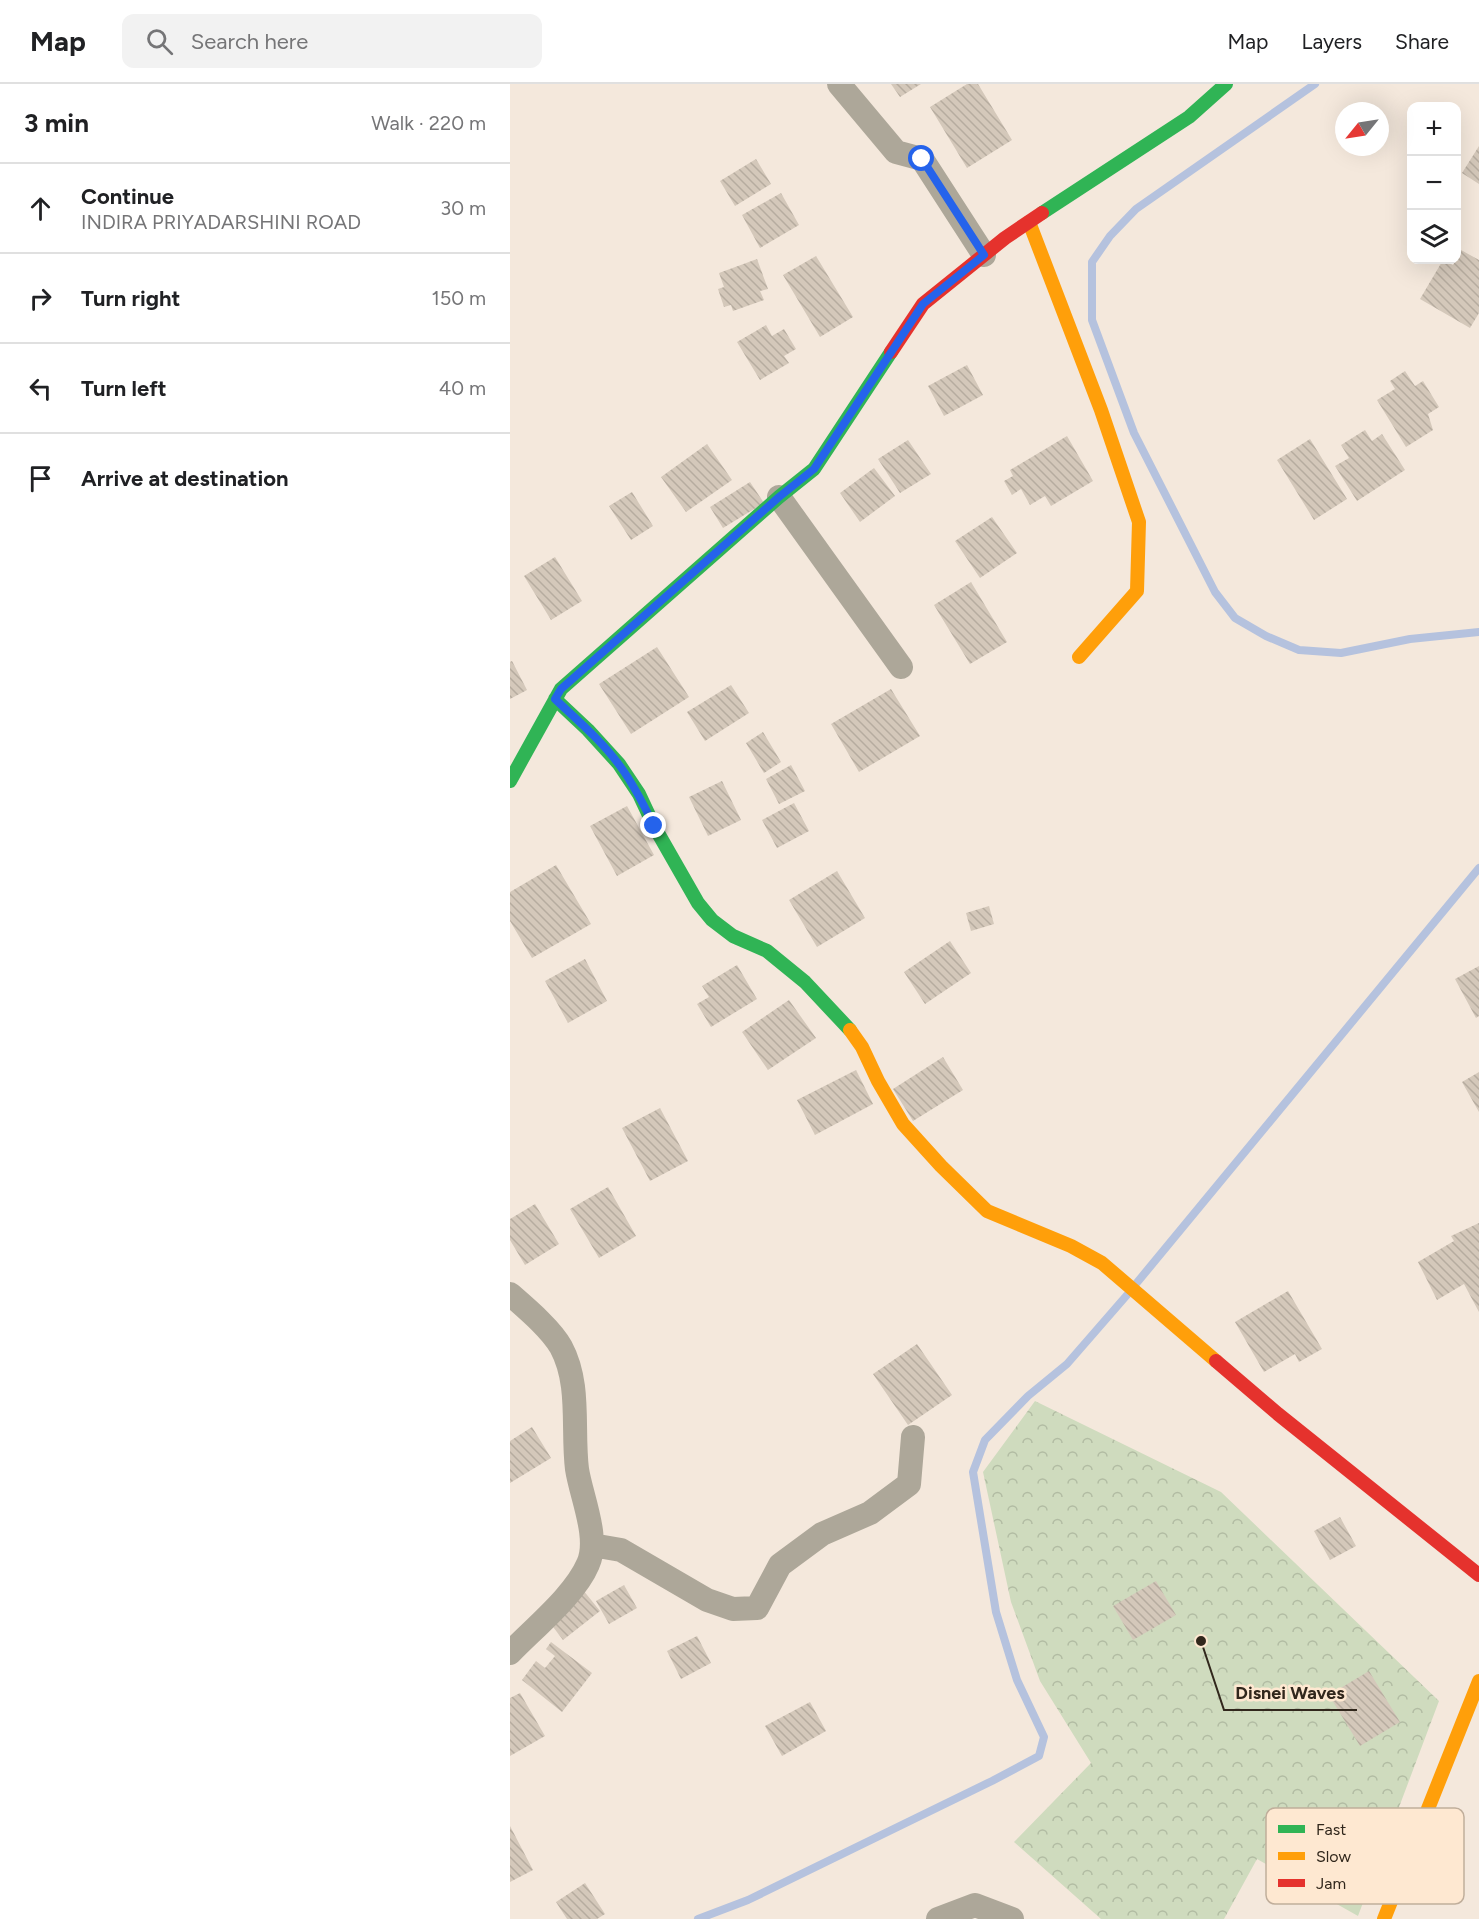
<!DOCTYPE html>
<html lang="en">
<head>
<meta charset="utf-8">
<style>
  body { margin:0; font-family:Figtree,sans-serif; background:#f2f2f2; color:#202124 }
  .controls { position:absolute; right:18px; top:18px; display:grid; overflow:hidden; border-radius:12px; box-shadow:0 6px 24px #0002 }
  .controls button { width:54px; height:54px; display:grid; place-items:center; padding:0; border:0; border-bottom:2px solid #e0e0e0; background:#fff; color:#202124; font:30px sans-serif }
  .compass { position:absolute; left:825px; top:18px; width:54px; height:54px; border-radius:50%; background:#fff; box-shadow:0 6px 24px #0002; rotate:240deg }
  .stop { position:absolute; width:18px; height:18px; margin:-14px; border:4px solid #2563eb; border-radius:50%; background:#fff }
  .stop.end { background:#2563eb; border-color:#fff; box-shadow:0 2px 6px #0008 }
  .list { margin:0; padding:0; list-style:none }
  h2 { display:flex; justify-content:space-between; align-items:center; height:78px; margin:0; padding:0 24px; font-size:26px }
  h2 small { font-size:20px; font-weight:400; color:#757577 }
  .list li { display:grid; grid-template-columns:39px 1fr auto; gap:18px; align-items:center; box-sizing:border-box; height:90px; padding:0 24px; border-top:2px solid #e0e0e0 }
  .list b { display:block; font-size:22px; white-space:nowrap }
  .list p { margin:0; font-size:20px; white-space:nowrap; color:#757577 }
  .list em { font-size:20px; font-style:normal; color:#757577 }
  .icon { flex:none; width:33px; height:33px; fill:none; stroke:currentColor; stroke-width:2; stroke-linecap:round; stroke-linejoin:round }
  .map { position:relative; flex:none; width:969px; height:1835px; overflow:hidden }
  header { display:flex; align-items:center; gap:36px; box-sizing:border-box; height:84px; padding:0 30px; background:#fff; border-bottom:2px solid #e0e0e0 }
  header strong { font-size:28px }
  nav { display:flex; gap:33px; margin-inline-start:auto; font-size:21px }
  .search { width:420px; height:54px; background:#f2f2f2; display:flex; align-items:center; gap:15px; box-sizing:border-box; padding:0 21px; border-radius:12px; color:#757577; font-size:22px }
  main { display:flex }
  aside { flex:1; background:#fff }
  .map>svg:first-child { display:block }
  .park { fill:url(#park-crowns) }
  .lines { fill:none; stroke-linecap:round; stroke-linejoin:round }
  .stream { stroke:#b5c2de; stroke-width:8 }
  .building { fill:url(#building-back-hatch) }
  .street { stroke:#ada799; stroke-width:24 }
  .fast { stroke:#30b455; stroke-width:14 }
  .slow { stroke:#ff9f0a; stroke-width:14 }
  .jam { stroke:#e5322d; stroke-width:14 }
  .route { stroke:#2563eb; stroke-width:8 }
  .key { fill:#fee8d1; stroke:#c0ae9b; stroke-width:1.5 }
  .key-label { font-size:16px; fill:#31271c }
  .leader { fill:none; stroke:#31271c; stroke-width:2 }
  .callout-dot { fill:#31271c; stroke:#fee8d1; stroke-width:2 }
  .callout-label { font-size:18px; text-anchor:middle; font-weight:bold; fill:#31271c; stroke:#fee8d1; stroke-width:5; stroke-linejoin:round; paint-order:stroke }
</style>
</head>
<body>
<header>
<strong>Map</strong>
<div class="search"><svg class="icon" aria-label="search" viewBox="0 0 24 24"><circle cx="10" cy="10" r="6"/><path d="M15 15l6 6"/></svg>Search here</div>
<nav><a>Map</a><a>Layers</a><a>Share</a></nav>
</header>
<main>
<aside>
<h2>3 min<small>Walk · 220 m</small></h2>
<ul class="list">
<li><svg class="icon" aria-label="ahead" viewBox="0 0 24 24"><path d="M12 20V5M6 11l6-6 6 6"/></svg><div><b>Continue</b><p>INDIRA PRIYADARSHINI ROAD</p></div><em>30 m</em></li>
<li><svg class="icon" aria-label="right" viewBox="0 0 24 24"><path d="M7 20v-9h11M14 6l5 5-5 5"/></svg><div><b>Turn right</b></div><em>150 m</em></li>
<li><svg class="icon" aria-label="left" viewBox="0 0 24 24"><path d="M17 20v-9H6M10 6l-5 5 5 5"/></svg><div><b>Turn left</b></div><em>40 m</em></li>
<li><svg class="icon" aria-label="arrive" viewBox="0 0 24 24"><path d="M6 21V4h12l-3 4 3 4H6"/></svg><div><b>Arrive at destination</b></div></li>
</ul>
</aside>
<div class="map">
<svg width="969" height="1835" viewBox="0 0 969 1835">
  <defs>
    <pattern id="park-crowns" width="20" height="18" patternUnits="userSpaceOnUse" patternTransform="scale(1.5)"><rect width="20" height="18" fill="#cfdbbe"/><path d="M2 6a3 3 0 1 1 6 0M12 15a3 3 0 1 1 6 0" fill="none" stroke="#b2bca3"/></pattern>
    <pattern id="building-back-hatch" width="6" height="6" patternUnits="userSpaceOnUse" patternTransform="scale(1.5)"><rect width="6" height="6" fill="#d4c8ba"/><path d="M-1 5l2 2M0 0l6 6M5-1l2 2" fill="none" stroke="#b6ac9f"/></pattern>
  </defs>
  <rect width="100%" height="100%" fill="#f4e8dc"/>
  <path class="park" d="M525,1317L711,1408L929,1617L848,1832L747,1775L714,1835H591L504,1758L581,1679L530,1597L501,1518L473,1388Z"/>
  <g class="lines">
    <path class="stream" d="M805,0L626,125L600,152L582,178V236L624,349L705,508L725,534L756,552L789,566L831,569L900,555L969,548
      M625,1201L969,784
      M188,1835L238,1816L482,1697L529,1672L534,1653L507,1596L486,1528L463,1388L475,1356L518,1312L557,1280L617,1211"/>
  </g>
  <path class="building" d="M381,0H411L390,13Z
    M457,0H468L502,56L457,84L420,23Z
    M969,62V100L952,89Z
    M246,75L261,100L225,122L210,97Z
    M271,109L289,141L250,164L232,131Z
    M951,166L969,176V229L960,244L910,215L933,176L943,181Z
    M306,172L343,233L310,253L273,191Z
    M247,175L258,205L250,207L254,216L223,227L221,221L214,223L208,205L214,203L209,189Z
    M256,241L262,252L274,245L286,265L274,272L279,279L250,296L227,258Z
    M457,281L473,311L434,332L418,302Z
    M895,287L905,302L913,297L929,323L918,330L923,346L896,363L867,316L885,305L880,297Z
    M855,346L862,357L872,350L895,386L847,417L825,382L839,374L831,361Z
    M557,352L583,397L541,422L535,412L520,421L511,405L502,411L494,397L503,392L500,386Z
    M800,355L837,415L804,436L767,376Z
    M398,356L421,390L390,409L368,375Z
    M197,360L222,396L176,428L151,393Z
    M364,384L385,412L350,438L330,409Z
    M240,398L254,419L213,444L200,423Z
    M122,408L143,442L121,456L99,422Z
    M482,433L507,469L470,494L445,457Z
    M45,473L72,517L41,536L14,492Z
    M461,498L497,558L460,580L424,521Z
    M147,563L179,613L121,650L89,600Z
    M2,577L17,606L0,615V578Z
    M221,601L239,629L195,657L177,628Z
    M381,605L410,652L349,688L321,640Z
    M253,648L271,678L254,689L236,659Z
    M281,681L295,707L269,720L256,695Z
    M212,697L231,736L198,752L179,713Z
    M284,719L299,747L267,764L252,736Z
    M117,722L144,771L107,792L80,742Z
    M46,781L81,840L22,874L0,837V808Z
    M327,787L355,834L307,863L279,816Z
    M479,822L484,840L461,847L456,829Z
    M440,857L461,889L415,920L394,888Z
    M75,875L97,917L58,939L35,897Z
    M227,881L247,915L201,943L187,920L199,913L192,902Z
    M969,882V932L966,934L945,895Z
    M279,916L306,954L258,986L232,948Z
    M433,973L453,1006L403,1037L383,1005Z
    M346,986L363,1020L305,1051L287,1016Z
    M969,988V1028L952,998Z
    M150,1024L178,1077L140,1097L112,1044Z
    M98,1103L126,1152L89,1174L60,1125Z
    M25,1120L49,1160L15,1181L0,1156V1135Z
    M969,1139V1228L954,1200L927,1216L908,1178L944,1157L941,1152Z
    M778,1207L812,1265L789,1278L785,1270L754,1288L725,1238Z
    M407,1260L442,1311L398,1341L363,1290Z
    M22,1343L41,1374L0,1399V1357Z
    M830,1433L846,1462L820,1476L804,1447Z
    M646,1497L666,1531L623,1556L603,1522Z
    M114,1501L127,1524L99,1540L86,1517Z
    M73,1506L90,1527L53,1556L37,1535Z
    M187,1552L201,1579L171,1595L157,1567Z
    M41,1558L82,1589L52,1628L12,1596L26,1577L35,1584L45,1572L36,1565Z
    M859,1587L890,1638L850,1662L819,1611Z
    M10,1609L35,1652L0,1672V1614Z
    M300,1618L316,1647L272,1672L255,1642Z
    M0,1742L23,1786L0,1798Z
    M75,1799L95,1830L87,1835H57L46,1818Z"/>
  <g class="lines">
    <path class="street" d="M329,0L386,68L412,75L474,171
      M269,413L391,583
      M0,1210C16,1224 41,1245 51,1263C71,1300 62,1345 67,1385C71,1412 90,1454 78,1480C65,1511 24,1544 0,1569
      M82,1461L111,1466L197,1516L223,1525L247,1524L270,1481L312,1450L360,1429L399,1400L403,1353
      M428,1835L465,1821L502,1835"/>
    <path class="fast" d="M532,129L679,33L716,0
      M45,615L78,646L109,680L129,710L144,742L188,819L202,836L223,852L257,867L295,898L340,946
      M0,697L51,605L269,413L304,385L381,268"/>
    <path class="slow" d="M519,138L591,326L629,438L627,507L569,573
      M340,946L352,963L368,997L393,1040L431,1082L477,1127L561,1162L592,1179L706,1277
      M874,1835L969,1597"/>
    <path class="jam" d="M381,268L413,220L495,154L532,129
      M706,1277L768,1330L969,1491"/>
  </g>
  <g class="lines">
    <path class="route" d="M144,742C134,721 124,701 110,682C92,657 67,636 45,615L51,605L269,413L304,385L413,220L474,171L412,75"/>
  </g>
  <rect x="756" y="1724" width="198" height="96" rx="9" class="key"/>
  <rect x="768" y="1741" width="27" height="8" fill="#30b455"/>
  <rect x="768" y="1768" width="27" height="8" fill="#ff9f0a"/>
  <rect x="768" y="1795" width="27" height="8" fill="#e5322d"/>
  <g class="key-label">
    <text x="806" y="1751">Fast</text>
    <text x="806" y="1778">Slow</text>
    <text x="806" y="1805">Jam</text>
  </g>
  <path class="leader" d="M691 1557L714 1626H847"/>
  <circle class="callout-dot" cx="691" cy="1557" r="6"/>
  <g class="callout-label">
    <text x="780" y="1615">Disnei Waves</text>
  </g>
</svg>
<div class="controls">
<button>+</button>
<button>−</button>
<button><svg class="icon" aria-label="layers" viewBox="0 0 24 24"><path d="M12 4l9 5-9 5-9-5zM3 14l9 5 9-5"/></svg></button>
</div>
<svg class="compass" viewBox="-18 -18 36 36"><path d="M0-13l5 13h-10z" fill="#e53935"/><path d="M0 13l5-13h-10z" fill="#757577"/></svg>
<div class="stop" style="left:412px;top:75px"></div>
<div class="stop end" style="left:144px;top:742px"></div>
</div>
</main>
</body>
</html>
